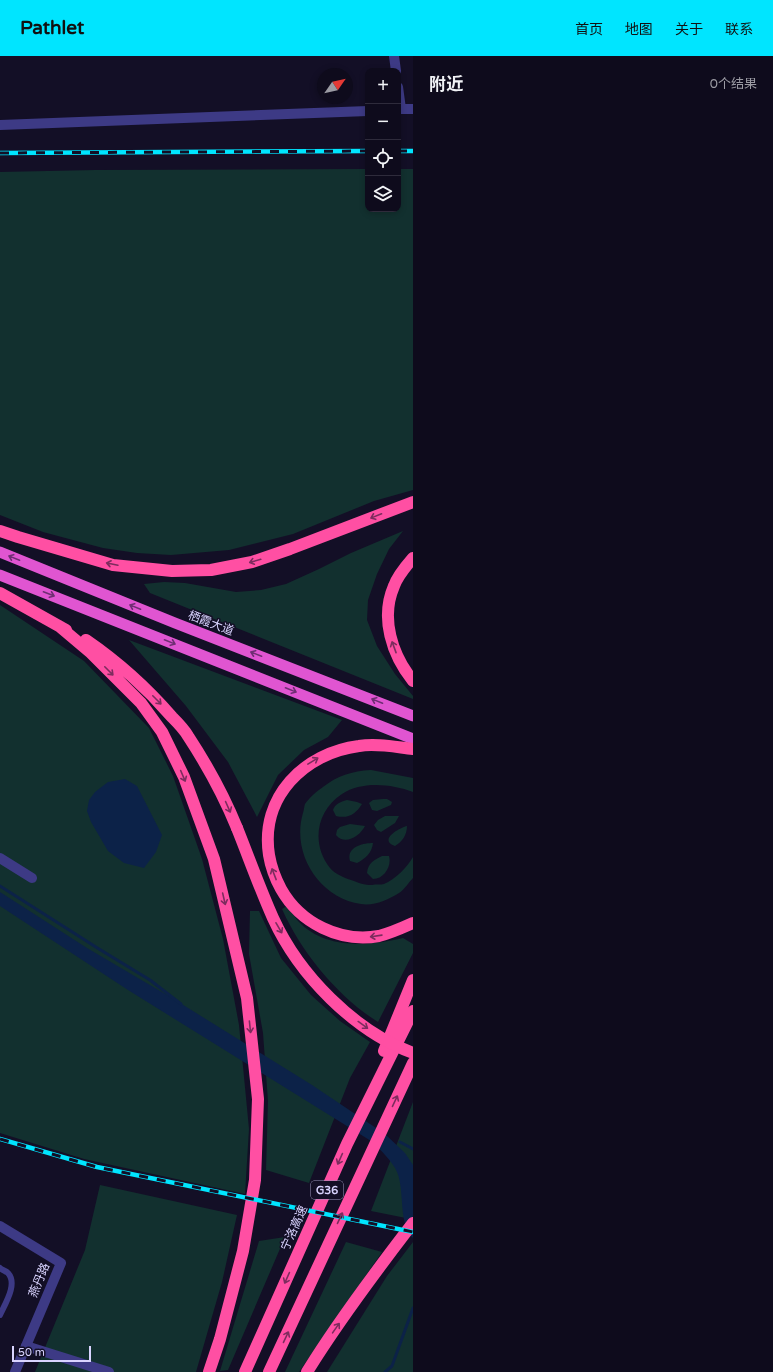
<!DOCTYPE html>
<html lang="zh">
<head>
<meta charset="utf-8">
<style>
  body { margin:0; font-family:"Varela Round","Noto Sans SC",sans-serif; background:#1c1929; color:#f1f3f6 }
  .controls { position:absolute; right:12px; top:12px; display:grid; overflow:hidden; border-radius:8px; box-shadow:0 2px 6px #0003 }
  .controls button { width:36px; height:36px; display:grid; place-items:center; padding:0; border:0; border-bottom:1px solid #2e2b3b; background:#0e0b1c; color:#f1f3f6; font:20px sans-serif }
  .compass { position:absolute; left:317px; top:12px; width:36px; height:36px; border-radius:50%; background:#0e0b1c; box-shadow:0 2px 6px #0003; rotate:56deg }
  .scale { position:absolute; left:12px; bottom:10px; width:79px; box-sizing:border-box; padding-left:4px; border:2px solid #d9d4ff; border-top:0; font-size:11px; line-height:14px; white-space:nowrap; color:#d9d4ff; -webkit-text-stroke:3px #130f26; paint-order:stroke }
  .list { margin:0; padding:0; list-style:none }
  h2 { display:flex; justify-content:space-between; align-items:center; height:52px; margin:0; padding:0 16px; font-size:17px }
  h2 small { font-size:13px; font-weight:400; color:#9b9ba3 }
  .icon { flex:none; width:22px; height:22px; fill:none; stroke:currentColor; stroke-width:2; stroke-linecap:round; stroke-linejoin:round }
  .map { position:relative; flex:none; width:413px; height:1316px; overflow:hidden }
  header { display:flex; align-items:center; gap:24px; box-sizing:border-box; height:56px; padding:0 20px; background:#00e5ff; color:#111 }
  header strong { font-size:19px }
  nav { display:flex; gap:22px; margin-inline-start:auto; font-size:14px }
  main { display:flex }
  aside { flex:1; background:#0e0b1c }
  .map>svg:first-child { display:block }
  .green { fill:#12302f }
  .water { fill:#0c2248 }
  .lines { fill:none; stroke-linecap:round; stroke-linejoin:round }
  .stream { stroke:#0c2248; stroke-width:3 }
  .service { stroke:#3d3a85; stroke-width:6 }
  .minor { stroke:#3d3a85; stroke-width:10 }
  .tertiary { stroke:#3d3a85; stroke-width:10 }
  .trunk { stroke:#e055d1; stroke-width:11 }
  .motorway { stroke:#ff4fa3; stroke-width:12 }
  .rail-casing { stroke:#00e5ff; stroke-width:4.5 }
  .rail { stroke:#130f26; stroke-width:3; stroke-dasharray:9; stroke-linecap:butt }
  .motorway-bridge { stroke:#ff4fa3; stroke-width:12 }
  .oneway { stroke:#7d2c5e }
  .oneway2 { stroke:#6f2e73 }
  .labels { text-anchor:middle; stroke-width:3; stroke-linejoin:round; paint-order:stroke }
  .shield { fill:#130f26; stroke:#9e99be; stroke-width:1 }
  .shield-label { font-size:11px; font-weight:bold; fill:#d9d4ff }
  .street-label { font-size:12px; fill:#d9d4ff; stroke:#130f26 }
</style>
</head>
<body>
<header>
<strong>Pathlet</strong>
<nav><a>首页</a><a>地图</a><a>关于</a><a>联系</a></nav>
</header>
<main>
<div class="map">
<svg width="413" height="1316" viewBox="0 0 413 1316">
  <rect width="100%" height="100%" fill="#130f26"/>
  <path class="green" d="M368,113V153H398V113H413V434L374,445L293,478L229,494L171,499L137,497L103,492L43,476L0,459V116L96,114Z
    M403,475L389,493L377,518L368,544L367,564L377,590L395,618L413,640V643L150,537L144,528L164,526L185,527L236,536L261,534L286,528L319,513L351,497Z
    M0,549L84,605L149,672L173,720L202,803L223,883L239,969L249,1073L245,1138L84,1103L0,1077Z
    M129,584L342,664L328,681L304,694L278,719L257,761L228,706L186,650Z
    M371,714L413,722V736C391,728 362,725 342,738C316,755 311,788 330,812C335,818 345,822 351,824C359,827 364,829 372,829C376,828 381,829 384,828C395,824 408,810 413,801V822C409,826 404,834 399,837C388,844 374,850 361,848C319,842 291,797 303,757C304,754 304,751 305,748C309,742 317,735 323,731C337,720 352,715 371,714Z
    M383,743H387L392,746L391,749L377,755L372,754L369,747L373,744Z
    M347,744L357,746L362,748C356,758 348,763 336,760L333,754C335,748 340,746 347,744Z
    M385,760H399L395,767L381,776L377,774L374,769L378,764Z
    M350,768L365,770C360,780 345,790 336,779L337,774L340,771Z
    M407,770C407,779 402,786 395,790C378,784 399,772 407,770Z
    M373,787C372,797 365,803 357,807L350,805C346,791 363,787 373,787Z
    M382,800H389C392,810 384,823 373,823L367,817C368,807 374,804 382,800Z
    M287,850C291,855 294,860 298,865C325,894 369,890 403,882L413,888V897L378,966C338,941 301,896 282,853Z
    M250,855H259L281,902L311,939L340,965L370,986L350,1022L309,1127L266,1114L268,1045L263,977L249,898Z
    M413,1046V1153L406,1162L371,1155Z
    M100,1129L237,1159L222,1226L196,1316H35L85,1194Z
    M285,1181L228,1314L220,1315L259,1185Z
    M346,1186L382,1196L299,1316H285Z
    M413,1186V1316H327L387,1220Z"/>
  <path class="water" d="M125,723L137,730L162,779L156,796L144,812L124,807L108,795L91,766L87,755L89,744L95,736L108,726Z
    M0,836L87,892L172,942L312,1029L385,1078L405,1097L413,1109V1182C398,1169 405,1134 397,1116C393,1106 379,1092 371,1085L128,934L0,850Z"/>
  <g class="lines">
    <path class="stream" d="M0,830L99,893L150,924L181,948
      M400,1086L413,1093
      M385,1316L392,1310L413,1252"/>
    <path class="service" d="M0,1212C2,1214 6,1215 8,1217C18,1228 5,1248 0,1259"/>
    <path class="minor" d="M0,69L368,55
      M0,802L32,822
      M26,1290L109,1316"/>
    <path class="tertiary" d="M394,0L396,15
      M398,31L401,53H413
      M0,1170L61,1207L15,1316"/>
    <path class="trunk" d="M0,496L175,567L413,660
      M0,519L413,683"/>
    <path class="motorway" d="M0,475L18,481L113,509L172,515L211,514L252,506L290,493L413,446
      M413,502C406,510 398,519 394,530C380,562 392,599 413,625
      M0,537L66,574
      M59,570L91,597L141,647L162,676L184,721L214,803L247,942L258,1043L255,1124L243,1195L220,1283L209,1316
      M86,584C118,606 147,632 172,661C178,667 184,673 188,680C207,709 224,740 237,772
      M413,693C395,691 376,687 359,690C304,697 260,741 269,799C271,811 275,822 281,833C300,867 340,887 379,880C391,877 402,872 413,867
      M384,995L413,924
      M245,1316L347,1088L413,955
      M269,1316L413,1007
      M307,1316C339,1264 376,1215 413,1167"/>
    <g class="rail-casing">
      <path id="rail" d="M398,95H413
        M0,97L368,95
        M0,1083L97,1111L413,1176"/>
    </g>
    <use href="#rail" class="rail"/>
    <path class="motorway-bridge" d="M237,772C249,802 260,833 273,862C299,919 354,975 413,997"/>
  </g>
  <defs><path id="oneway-shaft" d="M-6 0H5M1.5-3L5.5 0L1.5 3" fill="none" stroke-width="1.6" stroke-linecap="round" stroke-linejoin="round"/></defs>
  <g class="oneway">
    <use href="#oneway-shaft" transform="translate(376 460) rotate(158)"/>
    <use href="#oneway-shaft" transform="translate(255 505) rotate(164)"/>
    <use href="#oneway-shaft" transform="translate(112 508) rotate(-168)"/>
    <use href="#oneway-shaft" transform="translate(394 591) rotate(-110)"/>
    <use href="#oneway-shaft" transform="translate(109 615) rotate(45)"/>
    <use href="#oneway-shaft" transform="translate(157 644) rotate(45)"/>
    <use href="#oneway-shaft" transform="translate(313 705) rotate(-31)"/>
    <use href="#oneway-shaft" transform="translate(183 720) rotate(67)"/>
    <use href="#oneway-shaft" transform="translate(228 751) rotate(66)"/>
    <use href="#oneway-shaft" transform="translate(274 818) rotate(-111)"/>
    <use href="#oneway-shaft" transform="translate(224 843) rotate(77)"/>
    <use href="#oneway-shaft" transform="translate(279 872) rotate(60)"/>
    <use href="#oneway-shaft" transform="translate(376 880) rotate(172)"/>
    <use href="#oneway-shaft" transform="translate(363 969) rotate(36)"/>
    <use href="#oneway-shaft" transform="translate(250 971) rotate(84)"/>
    <use href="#oneway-shaft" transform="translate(395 1045) rotate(-65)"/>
    <use href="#oneway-shaft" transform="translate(340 1103) rotate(114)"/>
    <use href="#oneway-shaft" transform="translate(340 1162) rotate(-65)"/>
    <use href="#oneway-shaft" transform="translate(287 1222) rotate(114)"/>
    <use href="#oneway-shaft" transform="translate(336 1272) rotate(-55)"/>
    <use href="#oneway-shaft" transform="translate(286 1281) rotate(-65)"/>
  </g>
  <g class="oneway2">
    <use href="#oneway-shaft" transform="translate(14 502) rotate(-158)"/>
    <use href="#oneway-shaft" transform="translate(49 538) rotate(21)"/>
    <use href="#oneway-shaft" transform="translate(135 551) rotate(-158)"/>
    <use href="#oneway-shaft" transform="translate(170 586) rotate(22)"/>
    <use href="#oneway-shaft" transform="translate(256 598) rotate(-159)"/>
    <use href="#oneway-shaft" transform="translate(291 634) rotate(22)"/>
    <use href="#oneway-shaft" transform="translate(377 645) rotate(-158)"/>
  </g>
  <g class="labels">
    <rect class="shield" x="311" y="1125" width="32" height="18" rx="3"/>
    <g class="shield-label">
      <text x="327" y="1138">G36</text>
    </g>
    <g class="street-label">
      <text transform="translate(211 567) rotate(21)" y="4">栖霞大道</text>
      <text transform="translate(294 1172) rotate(-66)" y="4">宁洛高速</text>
      <text transform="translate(39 1224) rotate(-68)" y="4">燕丹路</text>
    </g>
  </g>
</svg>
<div class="controls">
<button>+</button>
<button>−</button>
<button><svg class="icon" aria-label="locate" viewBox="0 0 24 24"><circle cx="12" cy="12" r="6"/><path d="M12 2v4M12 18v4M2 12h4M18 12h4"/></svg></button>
<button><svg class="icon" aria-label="layers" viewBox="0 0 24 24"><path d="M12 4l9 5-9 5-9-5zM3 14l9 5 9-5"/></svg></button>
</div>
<svg class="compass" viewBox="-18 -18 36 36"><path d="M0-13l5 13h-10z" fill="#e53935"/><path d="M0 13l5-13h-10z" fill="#9b9ba3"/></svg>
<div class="scale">50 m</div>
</div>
<aside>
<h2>附近<small>0个结果</small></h2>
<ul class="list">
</ul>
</aside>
</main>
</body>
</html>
